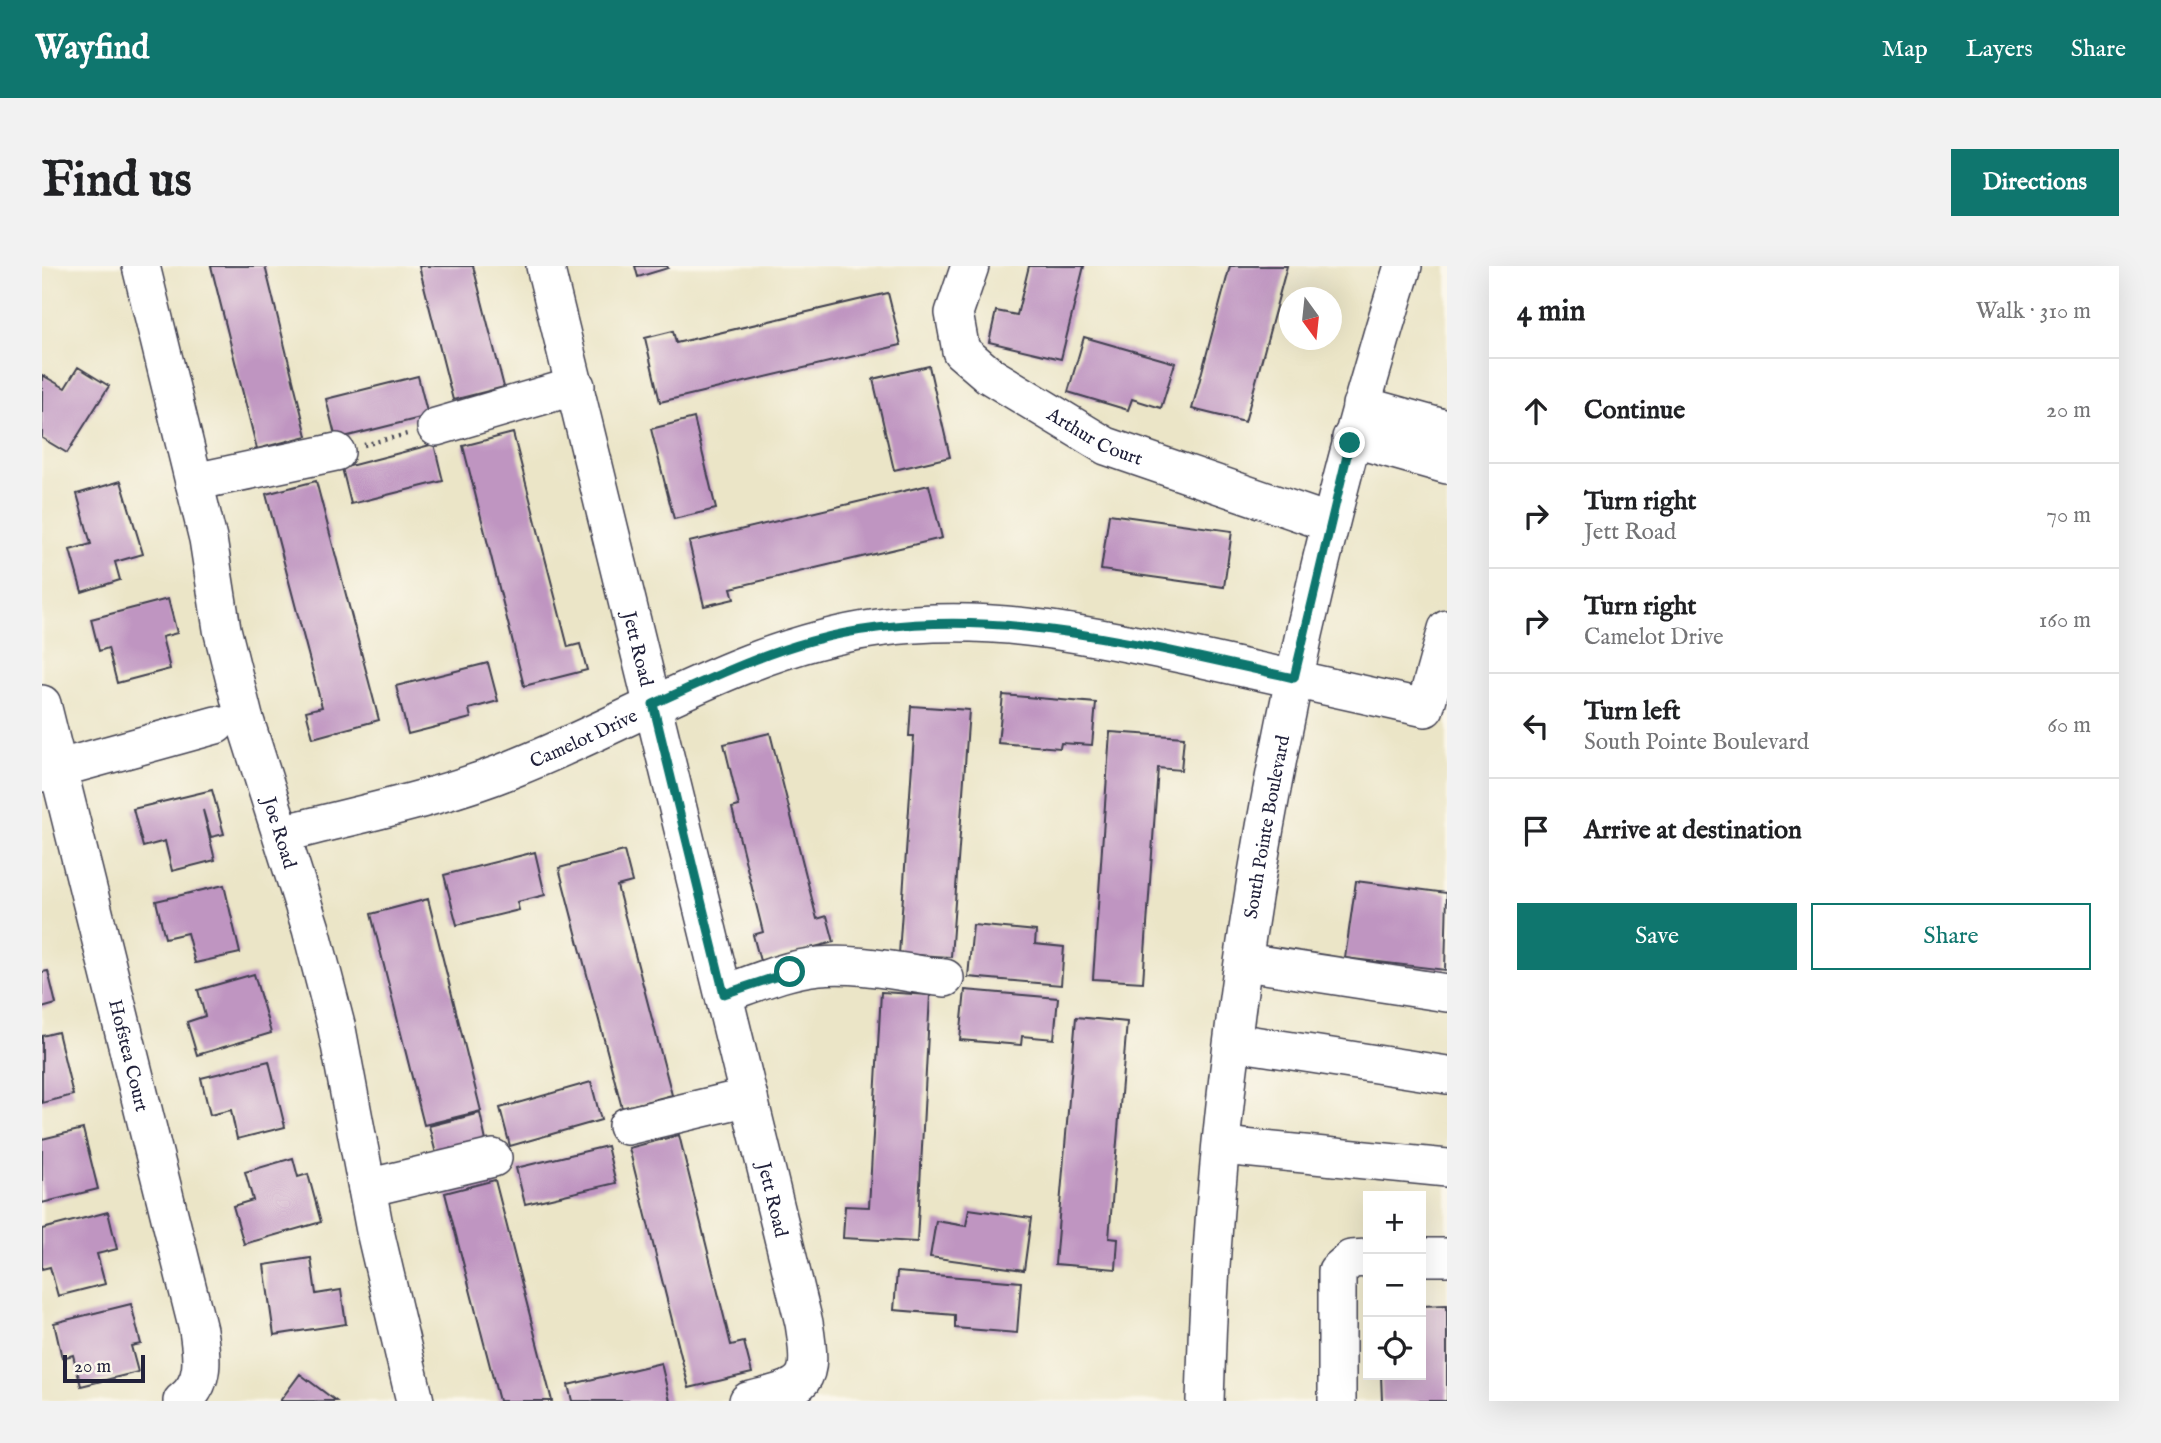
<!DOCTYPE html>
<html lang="en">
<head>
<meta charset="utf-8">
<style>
  body { margin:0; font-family:"IM FELL English",serif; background:#f2f2f2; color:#202124 }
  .controls { position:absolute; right:21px; bottom:21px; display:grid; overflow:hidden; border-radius:0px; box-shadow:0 7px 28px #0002 }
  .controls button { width:63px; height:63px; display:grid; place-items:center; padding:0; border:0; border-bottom:2px solid #e0e0e0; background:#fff; color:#202124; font:35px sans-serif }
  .compass { position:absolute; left:1237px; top:21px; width:63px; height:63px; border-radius:50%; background:#fff; box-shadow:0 7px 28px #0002; rotate:165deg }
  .scale { position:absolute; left:21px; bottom:18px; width:82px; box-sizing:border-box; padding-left:7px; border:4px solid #22223b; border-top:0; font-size:19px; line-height:24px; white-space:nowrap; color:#22223b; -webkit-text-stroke:5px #fbf7ec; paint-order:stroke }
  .stop { position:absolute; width:21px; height:21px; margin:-16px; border:5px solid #0f766e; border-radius:50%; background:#fff }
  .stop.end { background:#0f766e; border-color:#fff; box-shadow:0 2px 7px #0008 }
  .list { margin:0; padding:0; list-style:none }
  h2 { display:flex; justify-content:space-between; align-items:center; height:91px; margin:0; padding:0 28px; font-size:30px }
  h2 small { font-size:23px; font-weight:400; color:#757577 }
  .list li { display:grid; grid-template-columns:46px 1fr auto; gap:21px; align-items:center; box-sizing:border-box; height:105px; padding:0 28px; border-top:2px solid #e0e0e0 }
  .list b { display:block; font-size:26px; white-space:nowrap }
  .list p { margin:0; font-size:23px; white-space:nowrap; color:#757577 }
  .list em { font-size:23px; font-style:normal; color:#757577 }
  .actions { display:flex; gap:14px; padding:21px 28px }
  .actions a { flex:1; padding:16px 0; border:2px solid #0f766e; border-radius:0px; text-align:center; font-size:24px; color:#0f766e }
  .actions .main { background:#0f766e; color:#fff }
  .icon { flex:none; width:38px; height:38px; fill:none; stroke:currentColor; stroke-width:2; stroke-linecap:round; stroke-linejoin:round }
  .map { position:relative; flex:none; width:1405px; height:1135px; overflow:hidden; border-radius:0px }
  header { display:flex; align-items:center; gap:42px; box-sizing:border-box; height:98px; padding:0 35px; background:#0f766e; color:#fff }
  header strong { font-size:33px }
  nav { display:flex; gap:38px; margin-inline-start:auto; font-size:24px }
  .intro { display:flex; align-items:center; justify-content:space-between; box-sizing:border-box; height:168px; padding:0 42px }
  h1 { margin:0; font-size:49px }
  .button { padding:18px 32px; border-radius:0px; background:#0f766e; color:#fff; font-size:24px; font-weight:700 }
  main { display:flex; gap:42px; padding:0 42px }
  aside { flex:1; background:#fff; border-radius:0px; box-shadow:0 7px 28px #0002 }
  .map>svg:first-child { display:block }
  .building { fill:#bf95c1 }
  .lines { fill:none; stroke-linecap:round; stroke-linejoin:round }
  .minor-casing { stroke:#403f50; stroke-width:40 }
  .path { stroke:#403f50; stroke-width:4.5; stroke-dasharray:2 5; stroke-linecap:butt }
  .minor { stroke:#fff; stroke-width:37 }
  .route { stroke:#0f766e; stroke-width:9 }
  .labels { text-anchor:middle; stroke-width:7; stroke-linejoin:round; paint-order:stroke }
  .street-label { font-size:19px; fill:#22223b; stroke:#fbf7ec }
</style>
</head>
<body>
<header>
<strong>Wayfind</strong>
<nav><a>Map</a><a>Layers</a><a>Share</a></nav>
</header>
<div class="intro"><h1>Find us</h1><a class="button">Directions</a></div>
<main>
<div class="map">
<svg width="1405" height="1135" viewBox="0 0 1405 1135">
  <rect width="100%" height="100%" fill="#fbf7ec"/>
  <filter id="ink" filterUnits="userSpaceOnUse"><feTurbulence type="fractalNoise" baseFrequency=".0143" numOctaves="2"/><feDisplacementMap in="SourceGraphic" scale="14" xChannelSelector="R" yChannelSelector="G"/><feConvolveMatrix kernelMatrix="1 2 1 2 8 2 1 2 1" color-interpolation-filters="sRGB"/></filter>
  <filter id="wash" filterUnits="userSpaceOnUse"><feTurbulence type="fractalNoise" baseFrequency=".00686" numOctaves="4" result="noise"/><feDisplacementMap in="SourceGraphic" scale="28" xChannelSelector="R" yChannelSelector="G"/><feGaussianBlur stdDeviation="1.57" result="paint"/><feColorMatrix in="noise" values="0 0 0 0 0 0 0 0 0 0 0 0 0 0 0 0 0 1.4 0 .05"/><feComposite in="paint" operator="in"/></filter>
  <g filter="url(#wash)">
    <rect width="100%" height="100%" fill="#ebe5c7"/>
    <g id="blocks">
      <path class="building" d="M169,0H223L265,170L215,183Z
        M377,0H431L462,121L411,134Z
        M593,0H625L626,2L596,11Z
        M987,0H1042L1019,93L947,76L954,45L975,49Z
        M1188,0H1245L1203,156L1150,143Z
        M846,27L859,79L618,136L603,72L631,65L634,77Z
        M1042,71L1133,97L1119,142L1090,133L1086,144L1026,126Z
        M887,100L908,191L852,204L831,113Z
        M36,101L67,120L25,187L0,172V109L23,122Z
        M376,110L386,150L294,173L284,133Z
        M652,152L674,243L632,253L609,163Z
        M471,167L526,381L538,378L545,404L482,420L421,180Z
        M392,178L401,215L309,238L300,202Z
        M79,215L101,288L73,296L78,314L40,326L28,284L49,278L35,228Z
        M274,215L337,454L271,472L264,445L280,441L224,228Z
        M887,219L900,272L689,322L692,333L662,340L647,276Z
        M1067,248L1190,265L1182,321L1059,304Z
        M126,333L135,367L120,371L128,403L75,417L66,382L57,385L49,353Z
        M446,397L456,435L427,443L429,452L366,468L354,420Z
        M961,429L1054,437L1050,479L1019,477L1018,482L956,477Z
        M869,440L927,444L909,691L857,688L872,470H867Z
        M1068,466L1142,471L1139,504L1116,502L1101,716L1051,713Z
        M728,467L775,653L785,650L792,676L718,695L711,669L721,666L690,542L697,540L682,478Z
        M170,524L182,568L169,571L161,544L173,594L130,605L123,575L101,581L91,543Z
        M582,585L590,616L575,620L630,829L580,842L517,602Z
        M493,586L503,629L475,636L477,644L415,659L402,609Z
        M1314,615L1405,627L1403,704L1303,692Z
        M182,619L198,687L153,697L145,667L123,672L114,635Z
        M386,633L439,845L382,859L329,648Z
        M931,659L994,665L993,678L1022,681L1019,719L926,711Z
        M6,705L14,738L0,742V706Z
        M212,708L229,767L155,789L145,756L163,750L156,724Z
        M923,724L1016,732L1012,773L980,770L979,779L918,774Z
        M839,726L888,729L875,976L801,972L803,940L827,941Z
        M1034,751L1085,756L1067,972L1076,973L1074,1003L1013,998Z
        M16,766L31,829L0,837V770Z
        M227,795L243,861L195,873L189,844L168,849L159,812Z
        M549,816L559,854L468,880L458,842Z
        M438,847L444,875L394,888L387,860Z
        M41,863L56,923L0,937V873Z
        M637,869L689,1079L702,1076L710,1107L647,1122L587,882Z
        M565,880L574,917L483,938L474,902Z
        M251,892L256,911L266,908L279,956L202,978L191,940L211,934L203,906Z
        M453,914L510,1135H457L403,927Z
        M927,943L989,952L982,1004L888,991L894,955L924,960Z
        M66,946L75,983L55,988L63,1018L16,1030L8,1001L0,1003V963Z
        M269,992L274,1028L299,1024L304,1058L232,1069L222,999Z
        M855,1006L979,1016L975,1067L913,1062V1049L852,1044Z
        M89,1038L99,1078L89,1080L96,1106L39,1120L31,1089L20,1092L12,1057Z
        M1405,1039V1135H1340L1339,1109H1379V1040Z
        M619,1097L628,1135H530L526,1119Z
        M258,1108L294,1135H238Z"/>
    </g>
  </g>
  <g filter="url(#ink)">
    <use href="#blocks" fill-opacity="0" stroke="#403f50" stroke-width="2"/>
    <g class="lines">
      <g class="minor-casing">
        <g id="minor">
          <path id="s1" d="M99,0L166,273L180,363L202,451L269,663L295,763L333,965L373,1135"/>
          <path id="s2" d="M503,0L762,1057C772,1119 765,1120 706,1135"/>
          <path id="s3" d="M928,0L912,47L919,85L947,109L1064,180L1288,257"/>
          <path d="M1319,139L1405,163"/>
          <path d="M394,161L534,120"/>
          <path d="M1309,172L1405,199"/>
          <path d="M152,216L294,186"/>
          <path id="s4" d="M0,438L156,1064C160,1090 164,1118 140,1135"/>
          <path d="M0,507L174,459"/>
          <path id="s5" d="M240,568C318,548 400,532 475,501C595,453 706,380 836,362C941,347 1041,367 1143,389C1223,406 1303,424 1383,442L1405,363"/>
          <path d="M1203,696L1405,727"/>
          <path d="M682,728C713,717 744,703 777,700C818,696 862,707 903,712"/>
          <path d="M1192,776L1405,809"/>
          <path d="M585,860L707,831"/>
          <path d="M1181,880L1405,902"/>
          <path d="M325,922L451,892"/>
          <path d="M1379,991H1405"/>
          <path id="s6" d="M1163,1135C1172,756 1248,362 1361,0"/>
          <path d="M1295,1135V1005L1309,993L1326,992"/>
        </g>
      </g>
      <path class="path" d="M322,179L365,168"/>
      <use href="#minor" class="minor"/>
    </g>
  </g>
  <g class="lines" filter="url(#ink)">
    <path class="route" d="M748,706L682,728L611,438C663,415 714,390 769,375C931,331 1093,378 1252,412L1308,177"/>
  </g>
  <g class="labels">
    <g class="street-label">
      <text dy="7" stroke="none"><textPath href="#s3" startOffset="248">Arthur Court</textPath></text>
      <text dy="7" stroke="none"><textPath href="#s2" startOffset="394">Jett Road</textPath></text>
      <text dy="7" stroke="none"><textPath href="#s5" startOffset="317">Camelot Drive</textPath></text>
      <text dy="7" stroke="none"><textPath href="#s6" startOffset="578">South Pointe Boulevard</textPath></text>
      <text dy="7" stroke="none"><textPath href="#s1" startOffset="584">Joe Road</textPath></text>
      <text dy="7" stroke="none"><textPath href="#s4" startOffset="362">Hofstea Court</textPath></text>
      <text dy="7" stroke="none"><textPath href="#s2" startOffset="961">Jett Road</textPath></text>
    </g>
  </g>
</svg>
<div class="controls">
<button>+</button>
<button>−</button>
<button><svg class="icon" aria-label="locate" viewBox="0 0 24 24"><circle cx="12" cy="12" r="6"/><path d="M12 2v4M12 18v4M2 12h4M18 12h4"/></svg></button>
</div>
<svg class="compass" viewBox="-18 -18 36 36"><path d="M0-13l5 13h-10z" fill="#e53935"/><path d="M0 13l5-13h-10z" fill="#757577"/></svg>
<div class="scale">20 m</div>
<div class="stop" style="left:748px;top:706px"></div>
<div class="stop end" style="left:1308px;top:177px"></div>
</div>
<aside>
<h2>4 min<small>Walk · 310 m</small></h2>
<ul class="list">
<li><svg class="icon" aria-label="ahead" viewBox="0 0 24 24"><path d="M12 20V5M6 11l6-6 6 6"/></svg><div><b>Continue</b></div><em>20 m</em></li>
<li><svg class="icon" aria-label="right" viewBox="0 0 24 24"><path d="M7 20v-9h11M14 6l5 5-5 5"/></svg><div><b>Turn right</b><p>Jett Road</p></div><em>70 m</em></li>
<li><svg class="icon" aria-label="right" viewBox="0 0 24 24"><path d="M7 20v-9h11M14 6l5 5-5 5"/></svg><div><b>Turn right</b><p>Camelot Drive</p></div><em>160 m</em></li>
<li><svg class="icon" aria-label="left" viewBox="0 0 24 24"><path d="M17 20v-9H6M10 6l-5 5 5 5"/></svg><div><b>Turn left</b><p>South Pointe Boulevard</p></div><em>60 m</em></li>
<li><svg class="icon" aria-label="arrive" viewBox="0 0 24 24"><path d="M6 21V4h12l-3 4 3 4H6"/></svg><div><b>Arrive at destination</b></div></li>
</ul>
<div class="actions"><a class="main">Save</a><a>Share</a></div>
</aside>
</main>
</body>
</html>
